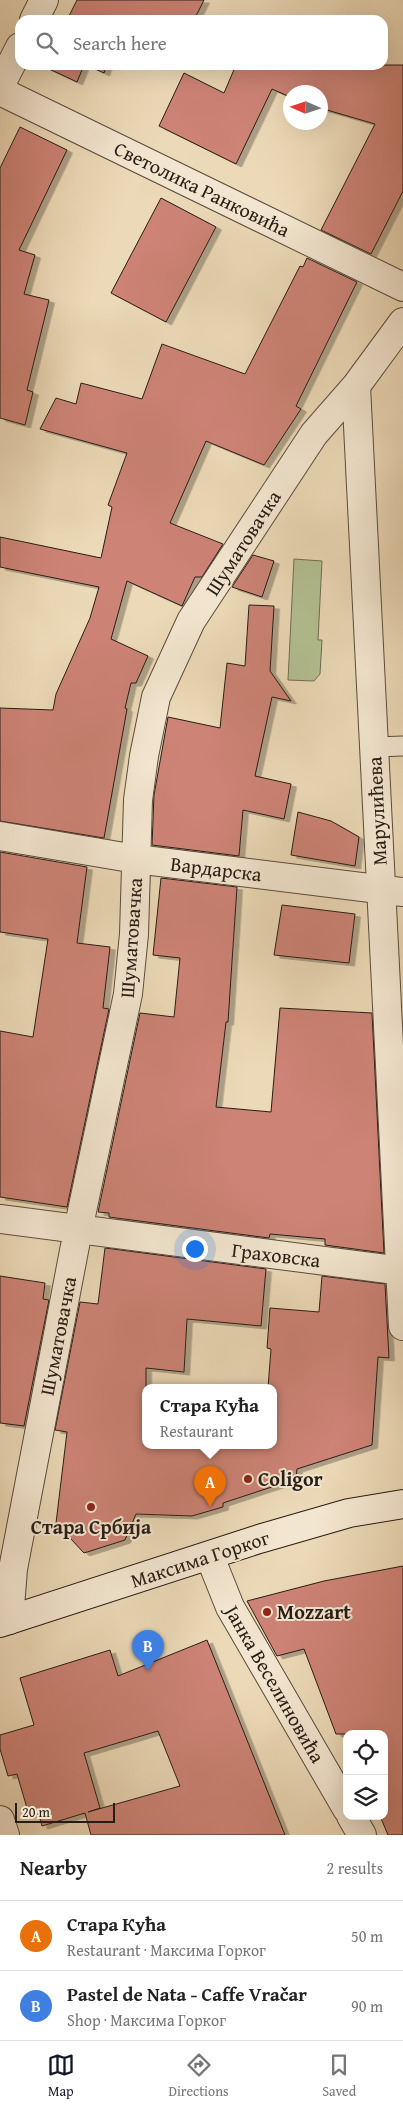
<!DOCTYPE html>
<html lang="en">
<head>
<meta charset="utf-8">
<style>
  body { margin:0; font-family:"Gentium Book Plus",serif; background:#f6f6f6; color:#222 }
  .controls { position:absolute; right:15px; bottom:15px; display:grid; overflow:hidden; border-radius:10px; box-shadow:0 5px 20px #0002 }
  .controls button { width:45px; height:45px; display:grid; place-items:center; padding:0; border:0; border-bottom:1px solid #e0e0e0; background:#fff; color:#222; font:25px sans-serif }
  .compass { position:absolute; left:283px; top:85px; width:45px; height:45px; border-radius:50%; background:#fff; box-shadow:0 5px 20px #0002; rotate:273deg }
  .scale { position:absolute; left:15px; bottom:12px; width:100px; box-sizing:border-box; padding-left:5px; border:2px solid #281d15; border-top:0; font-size:14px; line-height:18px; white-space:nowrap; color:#281d15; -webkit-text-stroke:4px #f3e6d0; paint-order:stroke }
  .you { position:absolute; left:194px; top:1248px; width:18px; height:18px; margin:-12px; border:4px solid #fff; border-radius:50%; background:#1a73e8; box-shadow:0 0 0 8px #1a73e833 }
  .badge { display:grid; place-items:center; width:32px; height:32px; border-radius:50%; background:#111827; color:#fff; font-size:16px; font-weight:700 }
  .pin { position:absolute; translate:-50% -41px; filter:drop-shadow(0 1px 2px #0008) }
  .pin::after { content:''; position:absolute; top:26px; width:18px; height:15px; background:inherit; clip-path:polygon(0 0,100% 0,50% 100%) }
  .popup { position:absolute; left:142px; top:1384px; width:135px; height:65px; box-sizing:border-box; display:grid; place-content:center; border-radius:10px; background:#fff; filter:drop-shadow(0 1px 4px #0005); font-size:16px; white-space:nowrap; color:#767676 }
  .popup b { font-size:19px; color:#222 }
  .popup::after { content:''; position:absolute; left:50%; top:100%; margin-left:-10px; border:10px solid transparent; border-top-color:#fff }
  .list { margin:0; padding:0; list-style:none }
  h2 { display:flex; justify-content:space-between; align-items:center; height:65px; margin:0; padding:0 20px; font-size:21px }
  h2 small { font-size:16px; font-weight:400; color:#767676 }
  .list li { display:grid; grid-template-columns:32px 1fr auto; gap:15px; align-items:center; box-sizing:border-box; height:70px; padding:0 20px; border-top:1px solid #e0e0e0 }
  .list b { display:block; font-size:19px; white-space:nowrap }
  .list p { margin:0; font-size:16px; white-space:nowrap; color:#767676 }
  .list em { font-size:16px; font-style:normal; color:#767676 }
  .icon { flex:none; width:28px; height:28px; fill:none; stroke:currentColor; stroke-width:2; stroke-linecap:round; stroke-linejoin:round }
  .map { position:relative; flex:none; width:403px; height:1835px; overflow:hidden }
  .search { position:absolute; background:#fff; box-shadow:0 5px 20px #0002; left:15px; right:15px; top:15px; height:55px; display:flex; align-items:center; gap:12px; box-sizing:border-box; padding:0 18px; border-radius:15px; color:#767676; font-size:19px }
  .sheet { height:205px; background:#fff }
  nav { display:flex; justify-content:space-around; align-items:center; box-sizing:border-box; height:70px; border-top:1px solid #e0e0e0; background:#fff; font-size:14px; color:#767676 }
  nav a { display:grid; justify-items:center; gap:2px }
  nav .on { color:#111827 }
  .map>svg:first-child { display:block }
  .park { fill:#b3c092; stroke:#6e6e54 }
  .building { fill:#cd8376; stroke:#281d15; fill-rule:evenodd; filter:url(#shadow) }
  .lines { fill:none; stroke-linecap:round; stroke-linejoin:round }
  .lane-casing { stroke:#594c3e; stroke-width:21 }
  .street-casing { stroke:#594c3e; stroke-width:30 }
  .secondary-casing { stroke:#281d15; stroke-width:30 }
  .lane { stroke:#f3e6d0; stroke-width:19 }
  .street { stroke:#f3e6d0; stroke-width:28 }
  .secondary { stroke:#f3e6d0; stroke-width:28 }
  .poi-dot { fill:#8f2418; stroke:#f3e6d0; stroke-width:2 }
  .labels { text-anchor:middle; stroke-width:4; stroke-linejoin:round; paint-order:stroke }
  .street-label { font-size:20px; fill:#281d15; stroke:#f3e6d0 }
  .poi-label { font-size:20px; font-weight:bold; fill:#281d15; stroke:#f3e6d0; text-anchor:start }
</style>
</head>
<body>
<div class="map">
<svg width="403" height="1835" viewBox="0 0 403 1835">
  <defs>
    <filter id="shadow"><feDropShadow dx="5.5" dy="3" stdDeviation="0" flood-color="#0004"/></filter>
  </defs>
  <rect width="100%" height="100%" fill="#ecd9b7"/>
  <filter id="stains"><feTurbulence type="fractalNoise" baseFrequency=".004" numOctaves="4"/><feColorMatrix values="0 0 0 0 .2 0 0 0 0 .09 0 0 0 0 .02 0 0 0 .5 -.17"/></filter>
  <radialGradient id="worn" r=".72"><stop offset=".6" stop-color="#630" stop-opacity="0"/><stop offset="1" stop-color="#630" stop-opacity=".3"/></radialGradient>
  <path class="park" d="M294,559L322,561L318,640H322L320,674L314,681L288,680Z"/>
  <path class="building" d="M77,0H204L194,20H67Z
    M46,65H84L77,82L45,67Z
    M87,65H107L104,73Z
    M236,65H403V191L371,254L321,230L375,124L320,108V92H290V97L272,89L236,164L159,126L184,73L224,93Z
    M20,127L67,150L19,250L35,255L24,294L49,300L27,390L33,392L25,425L0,418V168Z
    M161,198L216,227L166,322L111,293Z
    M307,258L357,282L296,406L301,409L264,465L206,441L170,523L223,544L202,577H195L182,606L127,581L111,639L148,656L136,683H131L125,708L127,709L104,838L0,821V708L53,710L56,694L90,618L99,587L0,567V537L101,558L112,507L108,505L127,453L40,429L56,398L76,404L81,383L142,399L162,344L245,374L300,266L303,267Z
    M253,555L274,561L262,597L232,587Z
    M249,605L274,606L270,671L291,701L272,697L255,776L291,784L284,819L243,810L239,856L152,845L154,795L168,717L220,728L227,663L245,666Z
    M298,812L331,821L359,837L355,866L291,855Z
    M0,852L87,867L77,943L110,947L103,1008L109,1009L67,1207L0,1197V1031L33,1037L48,939L0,932Z
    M161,878L237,887L228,1022H226L216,1107L271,1112L280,1008L372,1013L384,1253L325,1245V1239L270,1234L269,1238L109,1217V1213L98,1212L140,1013L174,1017L180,958L153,955Z
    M282,905L355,914L349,963L274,955Z
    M105,1248L266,1269L261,1326L187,1319L184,1372L146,1368V1446H274V1388H268L271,1349L267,1348L270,1308L319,1312L322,1276L385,1284L389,1358L378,1357L372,1445L297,1469L296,1479L223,1503V1507L192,1516L136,1514L125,1540L84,1553L56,1523L67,1432L55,1430L80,1302L98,1304Z
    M0,1276L45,1283L43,1299L49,1300L24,1426L0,1423Z
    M403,1566V1835H388L380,1816H384V1734H336L304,1649L277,1656L247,1601L324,1581Z
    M207,1640L285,1835H91L85,1813L42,1826L38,1812L29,1815L17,1774L8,1776L0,1749V1735L34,1725L20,1678L110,1650L118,1676ZM158,1731L180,1786L88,1812L100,1808L84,1753Z"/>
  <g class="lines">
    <g class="lane-casing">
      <path id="lane" d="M375,747L403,746"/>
    </g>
    <g class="street-casing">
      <path id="street" d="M34,20L44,0
        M0,86L20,47
        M0,91L403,287
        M356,386L403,1326
        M0,836L136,859L403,892
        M0,1219L403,1271
        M210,1557L230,1607L347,1809
        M9,1620L13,1569L78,1230L128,994L134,934L138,800L144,756L156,697L191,621L314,434L356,386L403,322
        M351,1816L362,1835
        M0,1820L5,1835"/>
    </g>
    <g class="secondary-casing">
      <path id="secondary" d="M0,1623L259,1539L349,1513L403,1504"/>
    </g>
    <use href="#lane" class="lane"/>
    <use href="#street" class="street"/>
    <use href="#secondary" class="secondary"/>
  </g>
  <g class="poi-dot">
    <circle cx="248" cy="1479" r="5"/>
    <circle cx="91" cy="1507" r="5"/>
    <circle cx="267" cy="1612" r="5"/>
  </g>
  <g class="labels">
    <g class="street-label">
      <text transform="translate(202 189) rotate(26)" y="7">Светолика Ранковића</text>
      <text transform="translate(243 543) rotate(-57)" y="7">Шуматовачка</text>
      <text transform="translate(377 811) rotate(-93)" y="7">Марулићева</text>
      <text transform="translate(216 869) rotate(7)" y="7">Вардарска</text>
      <text transform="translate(131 938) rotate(-86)" y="7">Шуматовачка</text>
      <text transform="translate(276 1255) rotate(7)" y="7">Граховска</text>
      <text transform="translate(58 1336) rotate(-79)" y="7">Шуматовачка</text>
      <text transform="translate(200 1559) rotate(-18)" y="7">Максима Горког</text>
      <text transform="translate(275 1684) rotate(60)" y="7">Јанка Веселиновића</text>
    </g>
    <g class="poi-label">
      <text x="258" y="1486">Coligor</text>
      <text x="91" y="1534" text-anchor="middle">Стара Србија</text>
      <text x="277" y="1619">Mozzart</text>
    </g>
  </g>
  <rect width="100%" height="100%" filter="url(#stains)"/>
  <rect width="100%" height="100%" fill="url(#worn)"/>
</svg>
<div class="controls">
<button><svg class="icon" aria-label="locate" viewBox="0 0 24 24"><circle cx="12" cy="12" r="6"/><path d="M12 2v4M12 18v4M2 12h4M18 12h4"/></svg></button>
<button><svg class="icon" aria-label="layers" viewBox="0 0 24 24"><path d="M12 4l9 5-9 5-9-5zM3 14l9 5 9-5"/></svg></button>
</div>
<svg class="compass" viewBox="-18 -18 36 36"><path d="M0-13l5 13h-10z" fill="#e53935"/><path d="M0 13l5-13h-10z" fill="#767676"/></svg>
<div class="scale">20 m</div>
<div class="you"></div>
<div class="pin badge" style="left:210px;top:1507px;background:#e8710a">A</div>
<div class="popup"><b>Стара Кућа</b>Restaurant</div>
<div class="pin badge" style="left:148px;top:1671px;background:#3f7fe0">B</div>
<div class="search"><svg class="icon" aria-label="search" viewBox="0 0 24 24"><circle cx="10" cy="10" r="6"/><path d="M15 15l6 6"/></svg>Search here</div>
</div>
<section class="sheet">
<h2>Nearby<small>2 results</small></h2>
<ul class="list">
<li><span class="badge" style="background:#e8710a">A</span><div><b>Стара Кућа</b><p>Restaurant · Максима Горког</p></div><em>50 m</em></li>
<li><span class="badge" style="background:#3f7fe0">B</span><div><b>Pastel de Nata - Caffe Vračar</b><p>Shop · Максима Горког</p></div><em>90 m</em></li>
</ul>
</section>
<nav>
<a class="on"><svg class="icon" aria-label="map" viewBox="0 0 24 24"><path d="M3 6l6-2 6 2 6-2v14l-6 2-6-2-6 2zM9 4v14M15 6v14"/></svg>Map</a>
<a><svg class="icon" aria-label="directions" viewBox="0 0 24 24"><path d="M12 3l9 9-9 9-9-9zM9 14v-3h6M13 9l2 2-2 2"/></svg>Directions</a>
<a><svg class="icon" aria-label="saved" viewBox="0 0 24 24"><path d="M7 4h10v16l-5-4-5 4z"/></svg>Saved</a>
</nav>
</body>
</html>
